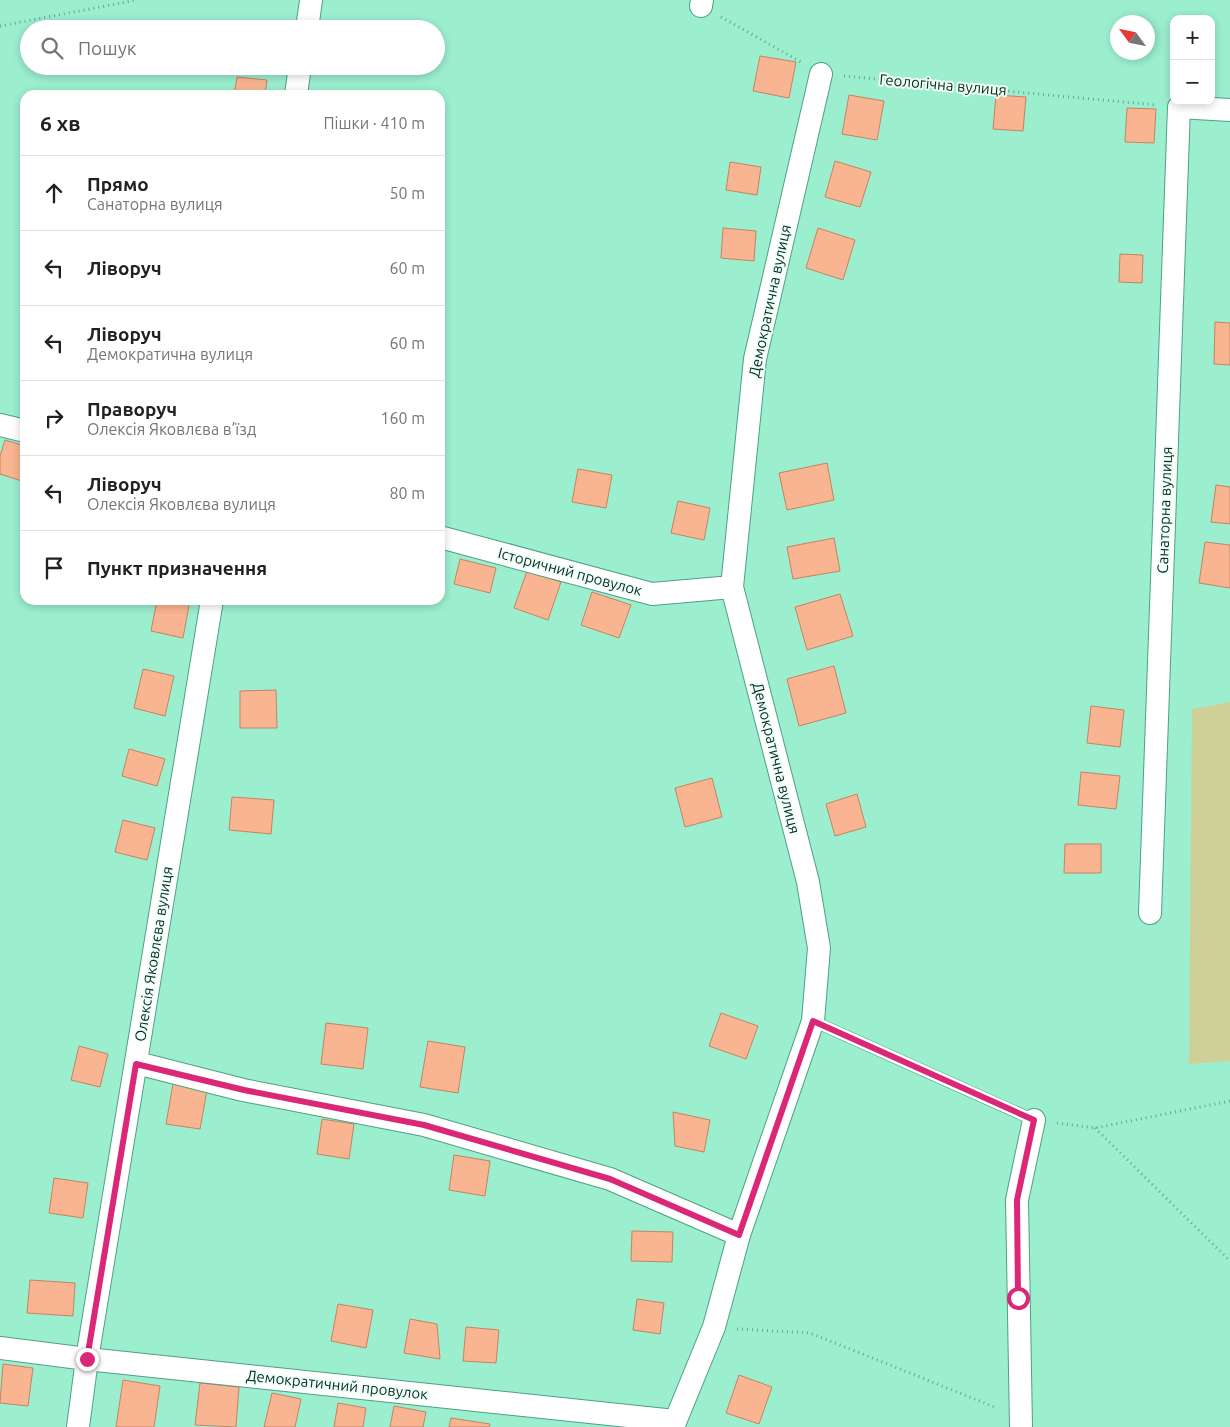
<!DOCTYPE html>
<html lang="uk">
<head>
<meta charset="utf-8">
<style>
  body { margin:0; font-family:Ubuntu,sans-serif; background:#f2f2f2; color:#202124 }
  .controls { position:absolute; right:15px; top:15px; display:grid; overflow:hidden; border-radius:10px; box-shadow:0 2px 8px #0003 }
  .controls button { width:45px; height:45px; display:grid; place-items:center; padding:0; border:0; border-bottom:1px solid #e0e0e0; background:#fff; color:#202124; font:25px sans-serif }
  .compass { position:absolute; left:1110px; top:15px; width:45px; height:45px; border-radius:50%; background:#fff; box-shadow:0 2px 8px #0003; rotate:303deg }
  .stop { position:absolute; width:15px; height:15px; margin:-11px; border:4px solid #db2777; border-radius:50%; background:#fff }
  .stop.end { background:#db2777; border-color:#fff; box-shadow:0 1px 5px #0008 }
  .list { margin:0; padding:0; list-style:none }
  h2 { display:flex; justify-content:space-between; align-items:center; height:65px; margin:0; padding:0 20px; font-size:21px }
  h2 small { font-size:16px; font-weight:400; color:#757577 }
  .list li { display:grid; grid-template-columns:32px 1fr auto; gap:15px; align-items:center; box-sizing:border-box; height:75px; padding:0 20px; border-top:1px solid #e0e0e0 }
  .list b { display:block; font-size:19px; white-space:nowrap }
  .list p { margin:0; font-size:16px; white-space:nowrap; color:#757577 }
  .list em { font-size:16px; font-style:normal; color:#757577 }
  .icon { flex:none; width:28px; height:28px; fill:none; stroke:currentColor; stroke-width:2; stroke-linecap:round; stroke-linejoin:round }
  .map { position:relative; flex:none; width:1230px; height:1427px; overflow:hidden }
  .search { position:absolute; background:#fff; box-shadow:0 2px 8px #0003; left:20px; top:20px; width:425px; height:55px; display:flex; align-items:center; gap:12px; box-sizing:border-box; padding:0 18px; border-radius:28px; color:#757577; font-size:19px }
  .panel { position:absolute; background:#fff; box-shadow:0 2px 8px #0003; left:20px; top:90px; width:425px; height:515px; border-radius:15px }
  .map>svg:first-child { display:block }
  .green { fill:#cfd097 }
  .building { fill:#f9b491; stroke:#c48462 }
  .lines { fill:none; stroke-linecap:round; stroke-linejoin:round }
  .lane-casing { stroke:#4ea184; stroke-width:12 }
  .street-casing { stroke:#4ea184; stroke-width:24 }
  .path { stroke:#66a78f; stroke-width:3; stroke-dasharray:1 4; stroke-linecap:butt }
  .lane { stroke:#fff; stroke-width:11 }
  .street { stroke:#fff; stroke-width:22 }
  .route { stroke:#db2777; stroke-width:6 }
  .labels { text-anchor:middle; stroke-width:4; stroke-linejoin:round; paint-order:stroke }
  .street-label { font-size:15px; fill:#082c21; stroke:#effff8 }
</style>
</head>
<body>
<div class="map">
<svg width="1230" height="1427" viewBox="0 0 1230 1427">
  <rect width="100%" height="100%" fill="#9beece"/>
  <path class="green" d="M1230,702V1061L1189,1064L1192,709Z"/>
  <path class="building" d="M760,56L796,62L789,98L753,91Z
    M237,77L267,80L265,95H234Z
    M849,95L884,101L877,140L842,134Z
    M996,95L1026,97L1023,131L993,129Z
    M1127,108L1156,109L1154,143L1125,142Z
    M835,161L871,172L860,207L825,197Z
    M730,162L761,167L757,195L726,190Z
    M723,228L756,231L754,261L721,258Z
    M818,228L855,240L843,280L806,268Z
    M1120,254L1143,255L1142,283L1119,282Z
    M1215,322L1230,323V365L1214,364Z
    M5,440L25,446V482L0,474V456Z
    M827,463L834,500L787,510L779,473Z
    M578,469L612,475L606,508L572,502Z
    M1216,485L1230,487V524L1211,522Z
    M678,501L710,508L704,540L671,533Z
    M834,538L840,571L793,579L787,547Z
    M1205,542L1230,545V588L1199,583Z
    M460,559L496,568L490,593L454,584Z
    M527,571L561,582L548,620L514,608Z
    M592,592L631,605L619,638L581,625Z
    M840,594L853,636L807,650L795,607Z
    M157,600H190L183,638L151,631Z
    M834,666L846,713L799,726L787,679Z
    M143,669L174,676L165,716L134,708Z
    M276,690L277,728H240V691Z
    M1091,706L1124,710L1120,747L1087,743Z
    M129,749L165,759L157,786L122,776Z
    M1081,772L1120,776L1116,809L1078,805Z
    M712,778L722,817L685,827L675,788Z
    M857,794L866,827L835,836L826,804Z
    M232,797L274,800L271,834L229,830Z
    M123,820L155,828L147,860L115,852Z
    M1065,844H1101V873H1064Z
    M721,1013L758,1026L746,1059L709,1046Z
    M326,1023L368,1028L363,1069L321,1064Z
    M428,1041L465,1047L458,1093L420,1087Z
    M79,1046L108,1054L100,1087L71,1080Z
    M173,1084L207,1090L200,1129L166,1124Z
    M673,1112L710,1120L704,1152L675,1146Z
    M322,1119L354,1124L349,1159L317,1154Z
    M454,1155L490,1161L485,1196L449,1190Z
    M54,1178L88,1183L83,1218L49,1213Z
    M632,1231L673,1232L672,1262L631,1261Z
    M30,1280L75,1283L73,1316L27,1313Z
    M637,1299L664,1303L660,1334L633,1330Z
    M338,1304L373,1310L366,1348L331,1341Z
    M410,1319L437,1324L440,1359L404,1353Z
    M466,1327L499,1330L496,1363L463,1361Z
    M3,1364L33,1368L28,1406L0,1403Z
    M739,1375L772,1387L759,1424L726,1413Z
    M123,1380L160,1386L154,1427H116Z
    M200,1383L239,1387L236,1427L195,1425Z
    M272,1393L301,1399L295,1427H264Z
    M338,1403L366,1408L363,1427H334Z
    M394,1406L426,1412L423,1427H390Z
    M451,1418L490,1424L489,1427H449Z"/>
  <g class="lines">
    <g class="lane-casing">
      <path id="lane" d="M813,1021L1034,1120"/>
    </g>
    <g class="street-casing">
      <path id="street" d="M701,6L702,0
        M307,29L311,0
        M296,95L300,66
        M0,425L25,431
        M440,537L652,594L732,587
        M1150,913L1179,107L1230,110
        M137,1063L243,1090L424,1125L610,1179L739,1235
        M0,1348L87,1359L675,1421
        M78,1427L87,1359L212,600
        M673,1427L714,1327L739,1235L813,1021L819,948L808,882L732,587L755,359L821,74
        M1021,1427L1017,1200L1034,1120"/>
    </g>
    <path class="path" d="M721,17L801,62
      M0,26L137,0
      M844,76L1156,105
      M1057,1123L1095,1128L1230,1101
      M1095,1128L1230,1261
      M737,1329L810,1333L997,1408"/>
    <use href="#lane" class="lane"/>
    <use href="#street" class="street"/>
  </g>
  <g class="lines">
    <path class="route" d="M87,1359L136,1064L244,1090L424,1125L610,1179L739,1235L813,1021L1034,1120L1017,1200L1018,1298"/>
  </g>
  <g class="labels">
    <g class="street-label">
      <text transform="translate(943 85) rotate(5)" y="5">Геологічна вулиця</text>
      <text transform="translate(770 301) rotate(-78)" y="5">Демократична вулиця</text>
      <text transform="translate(1165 510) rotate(-88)" y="5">Санаторна вулиця</text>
      <text transform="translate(570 572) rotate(15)" y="5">Історичний провулок</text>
      <text transform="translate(776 758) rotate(76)" y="5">Демократична вулиця</text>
      <text transform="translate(154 954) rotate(-81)" y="5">Олексія Яковлєва вулиця</text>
      <text transform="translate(337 1385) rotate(6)" y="5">Демократичний провулок</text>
    </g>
  </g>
</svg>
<div class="controls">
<button>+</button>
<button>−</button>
</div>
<svg class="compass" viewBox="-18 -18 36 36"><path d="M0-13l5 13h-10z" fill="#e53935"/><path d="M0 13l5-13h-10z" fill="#757577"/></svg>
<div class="stop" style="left:1018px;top:1298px"></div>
<div class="stop end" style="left:87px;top:1359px"></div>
<div class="search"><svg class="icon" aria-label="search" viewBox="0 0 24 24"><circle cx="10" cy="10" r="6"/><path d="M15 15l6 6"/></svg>Пошук</div>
<section class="panel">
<h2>6 хв<small>Пішки · 410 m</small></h2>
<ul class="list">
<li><svg class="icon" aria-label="ahead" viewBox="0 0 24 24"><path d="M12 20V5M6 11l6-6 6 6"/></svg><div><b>Прямо</b><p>Санаторна вулиця</p></div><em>50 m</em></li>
<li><svg class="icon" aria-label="left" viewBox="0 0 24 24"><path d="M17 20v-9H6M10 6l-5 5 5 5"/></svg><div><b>Ліворуч</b></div><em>60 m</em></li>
<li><svg class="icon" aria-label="left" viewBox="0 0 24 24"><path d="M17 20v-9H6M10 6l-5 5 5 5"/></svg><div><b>Ліворуч</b><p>Демократична вулиця</p></div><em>60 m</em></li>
<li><svg class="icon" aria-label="right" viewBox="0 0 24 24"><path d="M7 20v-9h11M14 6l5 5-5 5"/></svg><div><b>Праворуч</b><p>Олексія Яковлєва в’їзд</p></div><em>160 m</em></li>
<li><svg class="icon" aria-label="left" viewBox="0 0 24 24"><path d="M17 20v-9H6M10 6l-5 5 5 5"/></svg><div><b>Ліворуч</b><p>Олексія Яковлєва вулиця</p></div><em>80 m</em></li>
<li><svg class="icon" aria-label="arrive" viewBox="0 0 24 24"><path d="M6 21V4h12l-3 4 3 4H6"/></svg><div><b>Пункт призначення</b></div></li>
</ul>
</section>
</div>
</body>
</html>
